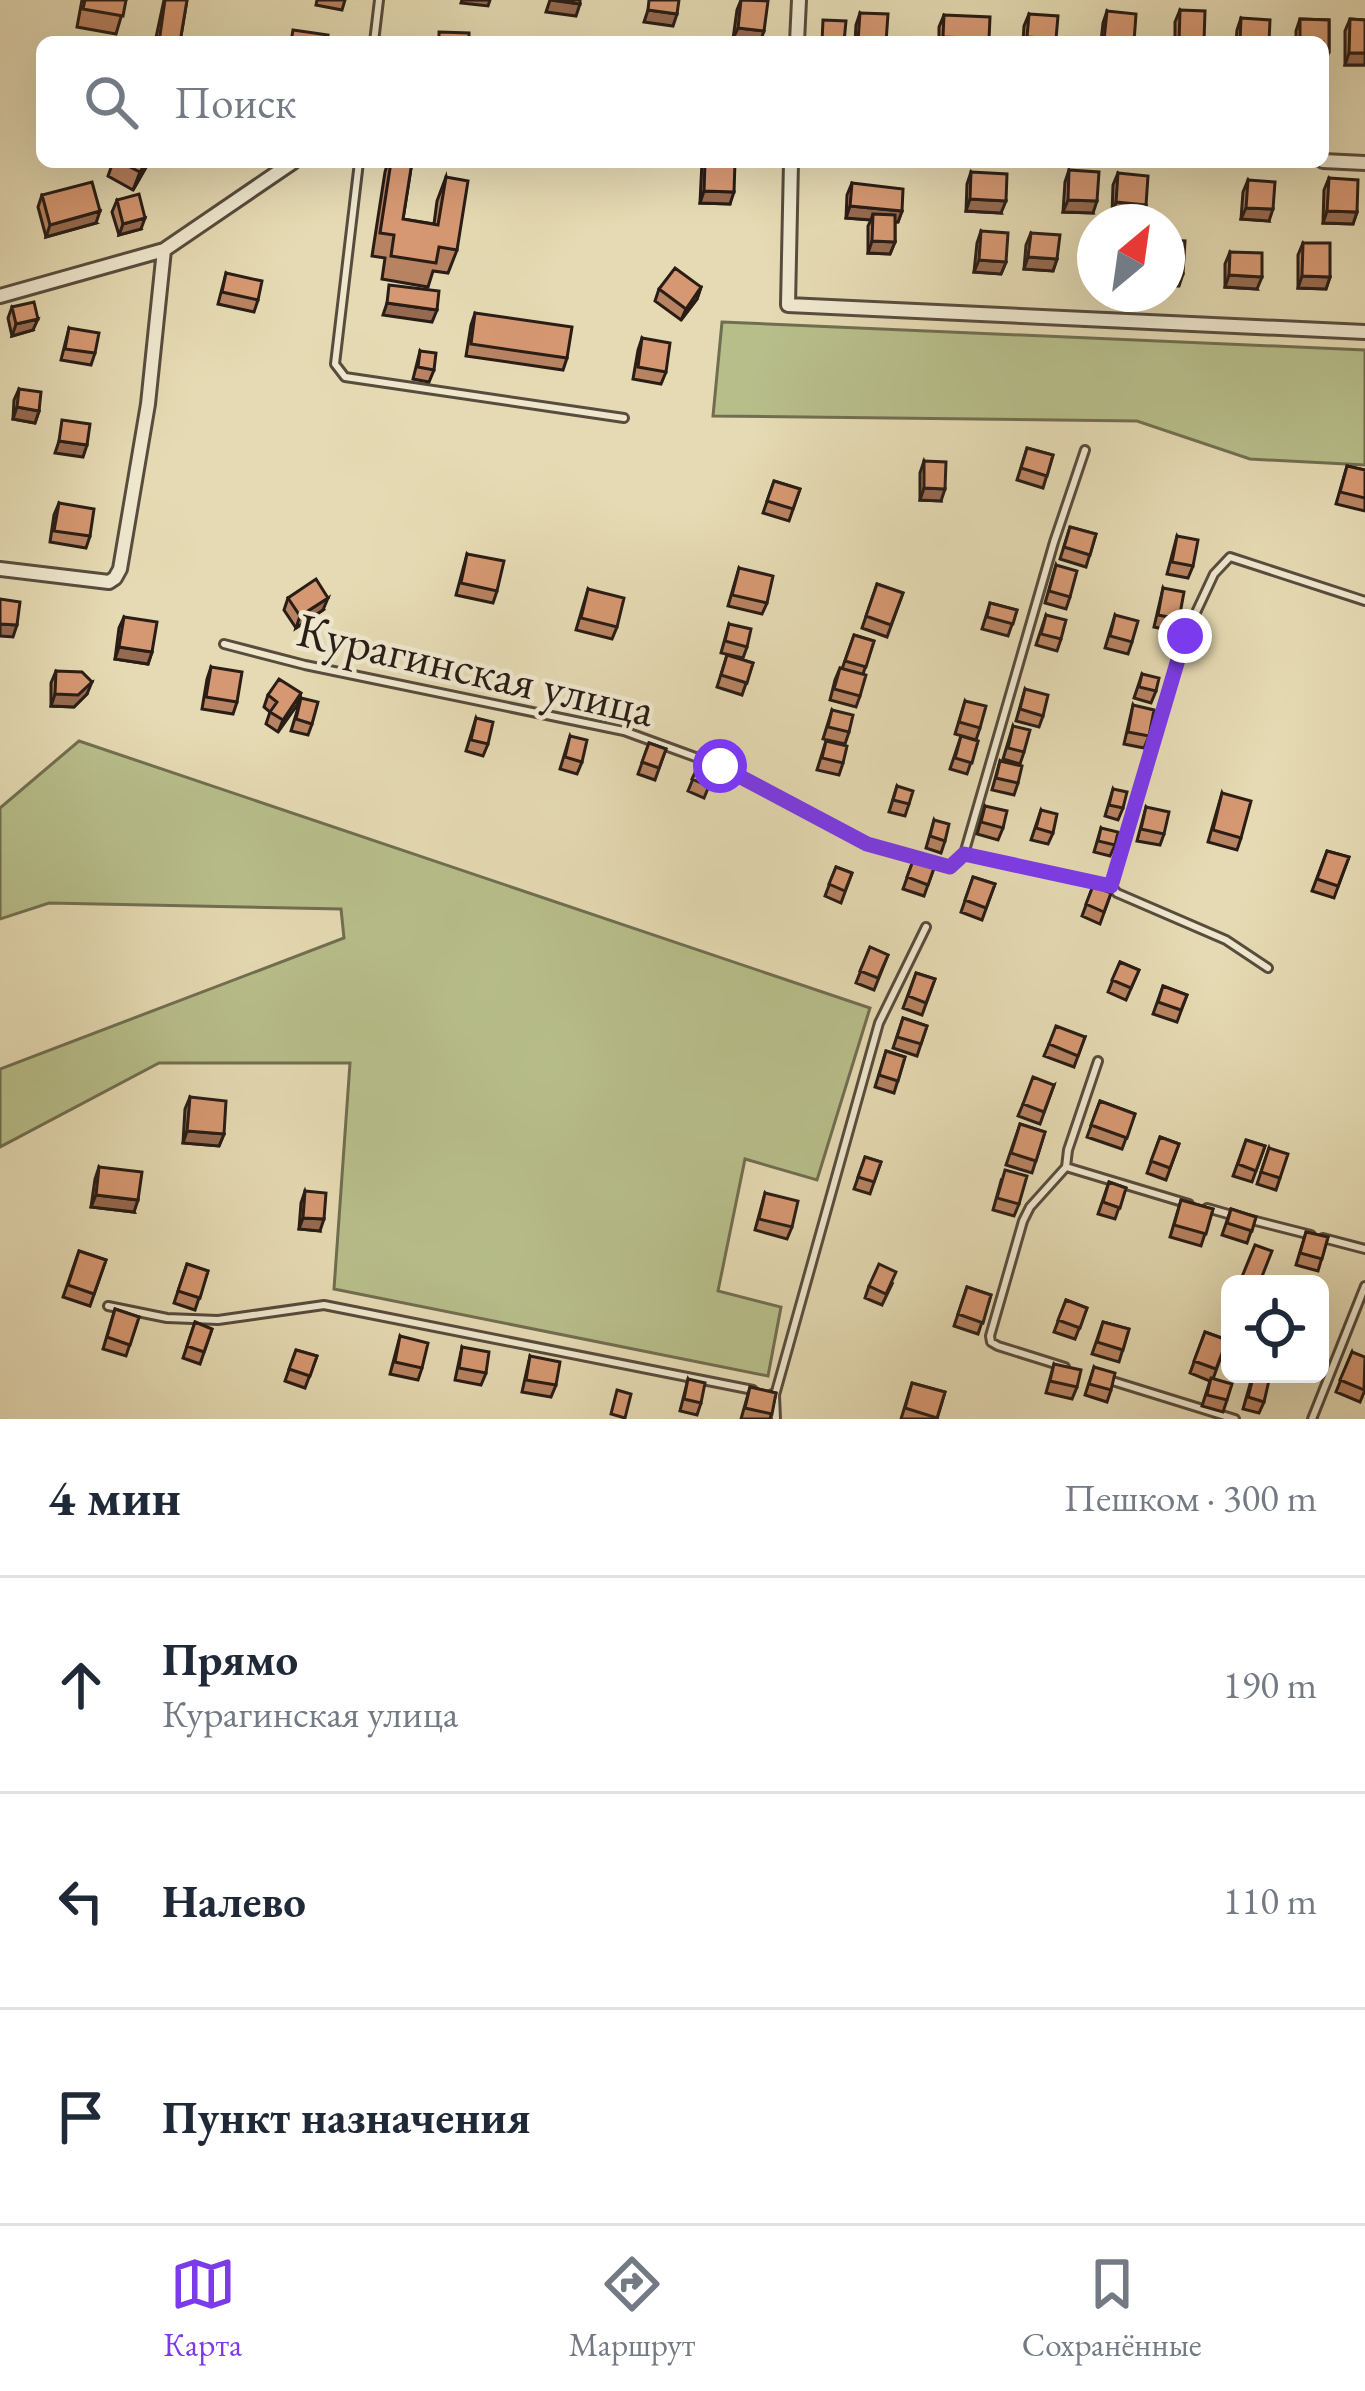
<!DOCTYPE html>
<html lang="ru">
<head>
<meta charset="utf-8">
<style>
  body { margin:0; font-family:"EB Garamond",serif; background:#f2f2f3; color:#1f2937 }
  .controls { position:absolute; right:36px; bottom:36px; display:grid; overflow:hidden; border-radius:18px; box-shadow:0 12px 48px #0002 }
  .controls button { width:108px; height:108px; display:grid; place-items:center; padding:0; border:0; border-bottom:3px solid #e0e1e3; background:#fff; color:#1f2937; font:60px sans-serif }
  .compass { position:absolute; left:1077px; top:204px; width:108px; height:108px; border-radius:50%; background:#fff; box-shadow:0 12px 48px #0002; rotate:29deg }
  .stop { position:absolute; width:36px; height:36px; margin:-27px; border:9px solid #7c3aed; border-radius:50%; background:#fff }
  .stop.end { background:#7c3aed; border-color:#fff; box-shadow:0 3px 12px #0008 }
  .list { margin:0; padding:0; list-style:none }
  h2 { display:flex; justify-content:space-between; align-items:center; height:156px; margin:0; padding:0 48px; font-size:51px }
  h2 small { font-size:39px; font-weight:400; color:#747a83 }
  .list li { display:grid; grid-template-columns:78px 1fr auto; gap:36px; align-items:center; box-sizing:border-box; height:216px; padding:0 48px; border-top:3px solid #e0e1e3 }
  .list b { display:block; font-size:45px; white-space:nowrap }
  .list p { margin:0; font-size:39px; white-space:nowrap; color:#747a83 }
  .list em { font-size:39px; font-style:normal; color:#747a83 }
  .icon { flex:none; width:66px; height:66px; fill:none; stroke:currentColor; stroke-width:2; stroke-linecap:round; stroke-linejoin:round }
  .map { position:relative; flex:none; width:1365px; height:1419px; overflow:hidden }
  .search { position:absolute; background:#fff; box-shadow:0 12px 48px #0002; left:36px; right:36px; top:36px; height:132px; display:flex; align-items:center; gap:30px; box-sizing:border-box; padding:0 42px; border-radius:18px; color:#747a83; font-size:45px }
  .sheet { height:804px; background:#fff }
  nav { display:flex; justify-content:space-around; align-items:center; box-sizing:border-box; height:168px; border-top:3px solid #e0e1e3; background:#fff; font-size:33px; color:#747a83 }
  nav a { display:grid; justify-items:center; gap:6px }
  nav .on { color:#7c3aed }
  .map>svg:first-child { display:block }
  .green { fill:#b7be8a; stroke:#706e50; stroke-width:3 }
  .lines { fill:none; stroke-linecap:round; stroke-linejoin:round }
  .lane-casing { stroke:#584c3d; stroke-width:12 }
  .street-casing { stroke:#584c3d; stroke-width:18 }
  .lane { stroke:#eee7ce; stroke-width:6 }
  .street { stroke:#eee7ce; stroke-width:12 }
  .wall { fill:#b88362; stroke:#291d16; stroke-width:3 }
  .shaded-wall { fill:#966a50; stroke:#291d16; stroke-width:3 }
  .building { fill:#d69872; stroke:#291d16; stroke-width:3 }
  .route { stroke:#7c3aed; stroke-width:15 }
  .labels { text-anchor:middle; stroke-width:9; stroke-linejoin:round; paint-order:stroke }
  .street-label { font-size:48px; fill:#291d16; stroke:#eee7ce }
</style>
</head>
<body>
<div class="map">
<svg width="1365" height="1419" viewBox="0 0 1365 1419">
  <rect width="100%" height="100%" fill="#e5dab3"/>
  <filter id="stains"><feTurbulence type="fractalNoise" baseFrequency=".00167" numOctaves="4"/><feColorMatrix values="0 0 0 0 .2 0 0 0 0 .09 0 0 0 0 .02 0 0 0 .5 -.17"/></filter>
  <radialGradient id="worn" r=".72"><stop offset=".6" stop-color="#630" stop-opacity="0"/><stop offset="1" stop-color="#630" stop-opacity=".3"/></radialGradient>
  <path class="green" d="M722,322L1365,350V465L1250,459L1137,421L713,416Z
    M79,741L870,1008L817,1180L745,1159L718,1291L781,1307L768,1376L334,1289L350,1063H159L0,1147V1069L344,938L341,909L49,903L0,919V808Z"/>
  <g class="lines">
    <g class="lane-casing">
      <path id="lane" d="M374,42L379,0
        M359,162L335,364L345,377L624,418
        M224,644L305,665L624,731L720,766L867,844L949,867L964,854L1111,886
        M964,854L1054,542L1085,450
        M1268,968L1226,940L1117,893L1111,886L1185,636L1214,574L1230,557L1365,601
        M1066,1167L1189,1204
        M1207,1208L1235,1216
        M1248,1219L1311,1235
        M1323,1238L1365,1249
        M108,1306L167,1318L218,1320L324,1305L753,1390
        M1065,1367L998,1346L991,1342L990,1336L1023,1221L1030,1207L1066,1167L1068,1150L1098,1061
        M1106,1379L1235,1419
        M772,1394L775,1395L776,1419
        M775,1395L879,1023L926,927
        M1312,1419L1365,1286"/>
    </g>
    <g class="street-casing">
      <path id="street" d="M797,42L799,0
        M1323,161L1365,163
        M791,162L788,305L1365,332
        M0,296L164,250L293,162
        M0,569L109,582L115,578L120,569L148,404L164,250"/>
    </g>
    <use href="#lane" class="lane"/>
    <use href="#street" class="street"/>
  </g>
  <path class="wall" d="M82,0H126L116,34L77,27Z
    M164,0H187L180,42H155Z
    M317,0H345L342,10L316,5Z
    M741,0H754L733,39L737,10Z
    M1180,10L1204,42H1175V22Z
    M1107,11L1134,42H1101L1103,23Z
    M860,13L886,42H855L856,25Z
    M1029,14L1055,42H1023L1024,26Z
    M944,15L988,42H939V27Z
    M1241,18L1269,42H1236L1237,30Z
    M1300,19L1329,20V52L1324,64L1323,42H1296V31Z
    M1350,19L1365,20V65H1345V31Z
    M113,162H149L133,190L108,176Z
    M388,162H412L403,219L434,224L437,201L446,177L457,250L448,273L433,271L428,287L382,279L385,258L372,256L385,172Z
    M702,162H735L730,204L700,203Z
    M1069,170L1093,213L1063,212L1065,182Z
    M971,172L1001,213L966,211L967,184Z
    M1118,173L1146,205L1142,216L1112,214L1113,185Z
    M1329,178L1357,212L1353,224L1323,223L1324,190Z
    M1248,180L1269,221L1241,219L1243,192Z
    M852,183L902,211L898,222H895V242L890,254L868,253V226L871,220L846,218L847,195Z
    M42,195L96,223L46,237L38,207Z
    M117,200L141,229L119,235L112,212Z
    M981,231L1006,262L1001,274L974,272L977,243Z
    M1031,233L1057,259L1053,271L1024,269L1026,245Z
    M1303,243L1330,277L1326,289L1298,288V255Z
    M1230,252L1257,289L1225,287V264Z
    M226,273L258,300L254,312L218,304Z
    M701,287L697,299L681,320L655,301L659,289Z
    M12,307L33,330L12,336L8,318Z
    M475,313L567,358L563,370L466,356L471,325Z
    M69,328L95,353L91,365L61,360Z
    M642,338L666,372L661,384L633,379L638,350Z
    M420,351L434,370L429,382L413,379Z
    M19,389L39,411L35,423L13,419L14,400Z
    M1027,448L1053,455L1043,488L1017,480Z
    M924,461L941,501L920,500V473Z
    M1347,466L1365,470V511L1336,504Z
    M774,481L800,489L789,521L763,513Z
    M59,503L90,536L86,548L50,542L54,515Z
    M1070,527L1096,534L1086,567L1060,559Z
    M1177,536L1193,566L1188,578L1167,574Z
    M467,554L497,591L493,603L456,595Z
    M1056,565L1070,597L1066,609L1045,603Z
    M739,568L767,603L762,614L728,606Z
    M877,584L903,593L887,637L862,628Z
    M1163,588L1179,619L1175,631L1154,627Z
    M588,589L617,627L612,639L576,630Z
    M288,598L323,610L296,628L284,610Z
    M990,603L1017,610L1008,636L982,629Z
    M1046,615L1061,639L1057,651L1036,645Z
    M1115,615L1132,642L1128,654L1105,648Z
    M124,617L152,652L148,664L115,659L119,628Z
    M729,624L747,647L743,658L721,653Z
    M854,635L874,641L863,674L860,696L856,707L830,700L835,680L840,668L842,669Z
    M727,655L753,663L742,695L717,687Z
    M211,667L237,702L233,714L202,709L207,679Z
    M56,671L87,694L74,707L51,706V683Z
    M1142,674L1156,691L1151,703L1134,698Z
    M1025,689L1043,716L1039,727L1016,721Z
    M268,695L297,705L278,732L266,724L270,712L264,707Z
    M301,698L312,724L308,735L291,731Z
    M965,701L980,728L976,740L955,734Z
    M1133,705L1149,736L1144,748L1124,744Z
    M832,710L849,732L845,744L823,739Z
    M476,718L488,744L483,756L466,751Z
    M1013,726L1024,752L1020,764L1003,759Z
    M570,736L582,762L577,774L560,769Z
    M961,736L978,741L967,774L950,769Z
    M826,741L843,763L839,775L817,770Z
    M649,743L666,749L655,780L638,774Z
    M1000,761L1018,783L1014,795L992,790Z
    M700,762L716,769L704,798L688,791Z
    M897,786L909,804L905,816L889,812Z
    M1113,789L1123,808L1118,820L1105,816Z
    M1222,793L1241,838L1237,850L1208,842Z
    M985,806L1003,828L998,840L977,834Z
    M1146,807L1164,834L1160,845L1137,841Z
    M1041,810L1053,833L1048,844L1031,840Z
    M934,820L945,841L941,853L926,848Z
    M1101,828L1115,845L1110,856L1094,852Z
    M1327,851L1349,857L1334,898L1312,891Z
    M913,861L934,868L924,896L903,889Z
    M836,867L852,873L841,903L825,896Z
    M973,877L995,884L982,920L961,912Z
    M1093,886L1111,893L1100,924L1082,916Z
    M870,947L888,955L874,990L856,983Z
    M1120,962L1139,970L1126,1000L1108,992Z
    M916,973L935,979L922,1015L903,1008Z
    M1163,986L1187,995L1177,1022L1153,1014Z
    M903,1018L927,1026L917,1056L893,1048Z
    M1085,1037L1074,1067L1044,1056L1049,1044Z
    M886,1051L905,1057L894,1093L875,1087Z
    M1054,1085L1040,1124L1018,1116L1023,1104Z
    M190,1097L224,1134L219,1146L183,1143L185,1109Z
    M1100,1101L1135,1114L1122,1149L1087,1137Z
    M1020,1124L1045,1132L1032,1173L1006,1165Z
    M1160,1137L1179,1144L1166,1180L1147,1173Z
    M1246,1140L1265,1146L1252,1182L1233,1176Z
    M1269,1148L1280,1178L1276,1190L1257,1184Z
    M865,1157L881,1162L870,1194L854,1189Z
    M99,1167L134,1212L91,1207L95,1179Z
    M1001,1181L1019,1204L1014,1216L993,1210Z
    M1109,1182L1126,1188L1115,1219L1098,1214Z
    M305,1191L320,1231L299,1229L301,1203Z
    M765,1193L792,1227L787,1239L755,1230Z
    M1181,1200L1213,1209L1201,1246L1170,1237Z
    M1231,1209L1256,1217L1247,1243L1222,1235Z
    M1306,1232L1328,1237L1318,1271L1296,1265Z
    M79,1251L106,1260L90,1306L63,1297Z
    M187,1264L208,1271L195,1310L174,1303Z
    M892,1284L882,1305L865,1298L869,1286Z
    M967,1287L991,1295L978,1334L954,1326Z
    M1066,1300L1087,1308L1075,1339L1054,1332Z
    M115,1309L139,1317L126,1356L103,1349Z
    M195,1322L212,1329L200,1364L183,1358Z
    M1103,1322L1129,1329L1119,1362L1092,1354Z
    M1205,1332L1227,1340L1213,1379L1227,1400L1223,1412L1202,1406L1210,1381L1190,1373Z
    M400,1336L422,1368L418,1380L390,1374Z
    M462,1347L486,1373L481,1385L455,1380Z
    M296,1350L317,1356L305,1388L285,1381Z
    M1352,1352L1365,1390L1360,1402L1336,1392Z
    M530,1356L556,1385L551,1397L522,1392Z
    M1054,1364L1077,1387L1072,1399L1046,1393Z
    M1094,1367L1111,1390L1107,1402L1085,1395Z
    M1253,1374L1264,1402L1259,1413L1243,1409Z
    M688,1379L701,1403L697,1415L680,1411Z
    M912,1383L945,1392L937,1419H901Z
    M750,1387L776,1393L770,1419H741Z"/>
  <path class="shaded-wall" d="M462,0H490L488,6L461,3Z
    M550,0L580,4L576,16L546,12Z
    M648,10L677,14L673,26L644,22Z
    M738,28L764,31L760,42L733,39Z
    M943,37L989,39L988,42H941Z
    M1027,37L1056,39L1055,42H1026Z
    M1349,53H1365V65H1345Z
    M146,162H149L133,190L140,172Z
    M704,191L734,192L730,204L700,203Z
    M970,199L1006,201L1001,213L966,211Z
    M1068,200L1097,201L1093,213L1063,212Z
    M1116,202L1146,205L1142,216L1112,214Z
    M850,206L902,211L898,222L873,220V214L871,220L846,218Z
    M1246,208L1273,209L1269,221L1241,219Z
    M100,211L96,223L46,237L50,225Z
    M1327,211L1357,212L1353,224L1323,223Z
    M145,218L141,229L119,235L123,224Z
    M872,241L895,242L890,254L868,253Z
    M1028,257L1057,259L1053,271L1024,269Z
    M979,260L1006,262L1001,274L974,272Z
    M1167,273L1183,274L1179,286H1167Z
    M1229,275L1262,277L1257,289L1225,287Z
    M1302,276L1330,277L1326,289L1298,288Z
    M701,287L697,299L681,320L686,309Z
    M387,303L437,310L432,322L383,315Z
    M38,319L33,330L12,336L16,324Z
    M17,407L39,411L35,423L13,419Z
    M59,441L87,445L83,457L55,453Z
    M924,488L945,489L941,501L920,500Z
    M328,598L323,610L296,628L300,616Z
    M0,624L17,625L13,637L0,636Z
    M119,647L152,652L148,664L115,659Z
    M92,682L87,694L74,707L51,706L55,694Z
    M301,693L297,705L278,732L283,720Z
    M187,1131L224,1134L219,1146L183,1143Z
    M96,1195L138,1200L134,1212L91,1207Z
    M303,1218L324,1219L320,1231L299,1229Z"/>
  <path class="building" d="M85,0H126L123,16L83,9Z
    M165,0H187L180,42H159Z
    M553,0H580V4Z
    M649,0H679L677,14L648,10Z
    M741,0L768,1L764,31L738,28Z
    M1180,10L1205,11L1204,42H1179Z
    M1107,11L1136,14L1134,42L1104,40Z
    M860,13L888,14L886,42L858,41Z
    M1029,14L1058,16L1056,39L1027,37Z
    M944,15L990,17L989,39L943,37Z
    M1241,18L1270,20L1269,42H1240Z
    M1300,19L1329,20V52H1323V42H1300Z
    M1350,19L1365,20V53H1349Z
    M823,20L846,21L844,42H822Z
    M293,30L328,35L327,42H291Z
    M439,32L469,33V42H439Z
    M120,162H146L140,172Z
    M391,162H412L403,219L438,225L446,177L468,181L457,250L439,247L436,263L391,256L394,235L380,233Z
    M705,162H735L734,192L704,191Z
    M1069,170L1099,172L1097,201L1068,200Z
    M971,172L1007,174L1006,201L970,199Z
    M1118,173L1148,176L1146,205L1116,202Z
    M1329,178L1358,180L1357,212L1327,211Z
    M1248,180L1275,182L1273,209L1246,208Z
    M92,182L100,211L50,225L42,195Z
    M852,183L903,189L902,211L850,206Z
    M139,194L145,218L123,224L117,200Z
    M873,214L895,215V242L872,241Z
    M981,231L1008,233L1006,262L979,260Z
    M1031,233L1060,235L1057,259L1028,257Z
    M1167,240L1185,241L1183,274L1167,273Z
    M1303,243H1330V277L1302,276Z
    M1230,252L1262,253V277L1229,275Z
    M675,268L701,287L686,309L659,289Z
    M226,273L262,281L258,300L222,292Z
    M389,285L439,291L437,310L387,303Z
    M34,302L38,319L16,324L12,307Z
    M475,313L572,327L567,358L471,344Z
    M69,328L99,333L95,353L65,349Z
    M642,338L670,343L666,372L638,367Z
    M420,351L436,353L434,370L418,367Z
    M19,389L41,392L39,411L17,407Z
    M62,420L90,424L87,445L59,441Z
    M1027,448L1053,455L1047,476L1021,468Z
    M924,461L946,462L945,489L924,488Z
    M1347,466L1365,470V498L1340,492Z
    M774,481L800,489L793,509L767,501Z
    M59,503L94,509L90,536L54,531Z
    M1070,527L1096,534L1090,555L1064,547Z
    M1177,536L1198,540L1193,566L1172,562Z
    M467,554L504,561L497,591L461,583Z
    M1056,565L1077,571L1070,597L1049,591Z
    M739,568L773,576L767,603L732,595Z
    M316,579L328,598L300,616L288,598Z
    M877,584L903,593L891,625L866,616Z
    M1163,588L1184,592L1179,619L1158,615Z
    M588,589L624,598L617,627L581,618Z
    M0,599L20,602L17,625L0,624Z
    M990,603L1017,610L1013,624L987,617Z
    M1046,615L1066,620L1061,639L1041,634Z
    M1115,615L1138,621L1132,642L1110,636Z
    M124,617L157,622L152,652L119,647Z
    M729,624L751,629L747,647L725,641Z
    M854,635L874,641L866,667L845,661Z
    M727,655L753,663L747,683L721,675Z
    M211,667L242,672L237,702L206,697Z
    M840,668L866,675L860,696L834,689Z
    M56,671L82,672L92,682L78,695L55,694Z
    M1142,674L1159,678L1156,691L1139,687Z
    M279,679L301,693L283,720L270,712L277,702L268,695Z
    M1025,689L1048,695L1043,716L1020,709Z
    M301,698L318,702L312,724L296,719Z
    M965,701L986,706L980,728L959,722Z
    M1133,705L1154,710L1149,736L1128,732Z
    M832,710L853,715L849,732L828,727Z
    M476,718L493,722L488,744L471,740Z
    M1013,726L1030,730L1024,752L1008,748Z
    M570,736L587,740L582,762L565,757Z
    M961,736L978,741L972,763L955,758Z
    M826,741L847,746L843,763L822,758Z
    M649,743L666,749L659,768L642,762Z
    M1000,761L1022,766L1018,783L996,778Z
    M700,762L716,769L708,786L692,779Z
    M897,786L913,791L909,804L893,800Z
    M1113,789L1127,792L1123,808L1109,805Z
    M1222,793L1251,801L1241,838L1213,830Z
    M985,806L1007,811L1003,828L981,822Z
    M1146,807L1169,812L1164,834L1141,829Z
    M1041,810L1057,814L1053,833L1036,828Z
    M934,820L949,824L945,841L930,836Z
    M1101,828L1118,832L1115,845L1098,841Z
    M1327,851L1349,857L1338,886L1317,879Z
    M913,861L934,868L928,885L907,877Z
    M836,867L852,873L845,891L829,884Z
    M973,877L995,884L986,908L965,900Z
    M1093,886L1111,893L1104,912L1086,904Z
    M870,947L888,955L878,978L860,971Z
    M1120,962L1139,970L1131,988L1112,980Z
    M916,973L935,979L926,1003L908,996Z
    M1163,986L1187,995L1181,1010L1158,1002Z
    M903,1018L927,1026L921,1044L897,1037Z
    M1056,1026L1085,1037L1078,1056L1049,1044Z
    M886,1051L905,1057L898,1081L879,1075Z
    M1033,1077L1054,1085L1044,1112L1023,1104Z
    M190,1097L226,1101L224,1134L187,1131Z
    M1100,1101L1135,1114L1127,1138L1091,1125Z
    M1020,1124L1045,1132L1036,1161L1011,1153Z
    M1160,1137L1179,1144L1170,1168L1151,1161Z
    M1246,1140L1265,1146L1256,1171L1238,1164Z
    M1269,1148L1288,1154L1280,1178L1261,1172Z
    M865,1157L881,1162L874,1182L858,1177Z
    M99,1167L142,1172L138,1200L96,1195Z
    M1005,1170L1027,1176L1019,1204L997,1198Z
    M1109,1182L1126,1188L1120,1208L1103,1202Z
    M305,1191L326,1193L324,1219L303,1218Z
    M765,1193L798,1201L792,1227L759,1219Z
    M1181,1200L1213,1209L1206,1234L1174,1225Z
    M1231,1209L1256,1217L1252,1231L1227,1223Z
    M1306,1232L1328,1237L1322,1259L1300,1253Z
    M1255,1245L1272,1251L1259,1284H1239Z
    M79,1251L106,1260L94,1294L68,1285Z
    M187,1264L208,1271L200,1298L178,1291Z
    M879,1264L896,1272L886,1294L869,1286Z
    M967,1287L991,1295L983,1323L958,1314Z
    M1066,1300L1087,1308L1080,1328L1058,1320Z
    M115,1309L139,1317L130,1345L107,1337Z
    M195,1322L212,1329L204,1352L187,1346Z
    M1103,1322L1129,1329L1123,1350L1097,1342Z
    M1205,1332L1227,1340L1216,1369L1194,1361Z
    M400,1336L428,1343L422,1368L395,1362Z
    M462,1347L489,1352L486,1373L459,1368Z
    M296,1350L317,1356L310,1376L289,1369Z
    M1352,1352L1365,1357L1364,1390L1340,1380Z
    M530,1356L560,1362L556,1385L526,1380Z
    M1054,1364L1081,1370L1077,1387L1050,1381Z
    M1094,1367L1115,1373L1111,1390L1089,1384Z
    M1254,1374L1270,1376L1264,1402L1248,1397Z
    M1211,1378L1232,1384L1227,1400L1207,1395Z
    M688,1379L705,1383L701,1403L684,1399Z
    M912,1383L945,1392L937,1418L905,1408Z
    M750,1387L776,1393L772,1414L745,1408Z
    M617,1390L631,1394L625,1418L611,1414Z"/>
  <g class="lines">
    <path class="route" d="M720,766L867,844L950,867L964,854L1111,886L1185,636"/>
  </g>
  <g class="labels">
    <g class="street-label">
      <text transform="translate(476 669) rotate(13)" y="17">Курагинская улица</text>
    </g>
  </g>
  <rect width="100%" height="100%" filter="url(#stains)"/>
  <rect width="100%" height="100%" fill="url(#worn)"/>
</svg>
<div class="controls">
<button><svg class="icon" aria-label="locate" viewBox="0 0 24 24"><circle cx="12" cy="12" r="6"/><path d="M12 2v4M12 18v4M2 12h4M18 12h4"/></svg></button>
</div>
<svg class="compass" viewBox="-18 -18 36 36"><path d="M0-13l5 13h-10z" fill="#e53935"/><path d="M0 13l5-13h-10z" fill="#747a83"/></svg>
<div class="stop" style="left:720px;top:766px"></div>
<div class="stop end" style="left:1185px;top:636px"></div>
<div class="search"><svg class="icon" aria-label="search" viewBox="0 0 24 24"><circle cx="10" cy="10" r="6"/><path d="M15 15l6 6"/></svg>Поиск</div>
</div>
<section class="sheet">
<h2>4 мин<small>Пешком · 300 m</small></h2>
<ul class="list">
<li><svg class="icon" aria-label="ahead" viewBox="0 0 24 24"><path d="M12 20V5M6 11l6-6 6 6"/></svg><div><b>Прямо</b><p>Курагинская улица</p></div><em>190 m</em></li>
<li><svg class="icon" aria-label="left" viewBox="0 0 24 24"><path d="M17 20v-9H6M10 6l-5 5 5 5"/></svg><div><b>Налево</b></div><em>110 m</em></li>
<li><svg class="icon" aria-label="arrive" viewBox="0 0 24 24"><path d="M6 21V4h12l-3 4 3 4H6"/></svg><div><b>Пункт назначения</b></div></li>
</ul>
</section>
<nav>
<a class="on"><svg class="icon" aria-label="map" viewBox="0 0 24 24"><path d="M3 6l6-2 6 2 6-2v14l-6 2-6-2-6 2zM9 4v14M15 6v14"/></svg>Карта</a>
<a><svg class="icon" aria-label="directions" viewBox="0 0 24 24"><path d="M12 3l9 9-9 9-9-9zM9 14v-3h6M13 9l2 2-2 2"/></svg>Маршрут</a>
<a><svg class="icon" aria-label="saved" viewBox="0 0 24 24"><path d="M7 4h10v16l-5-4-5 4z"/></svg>Сохранённые</a>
</nav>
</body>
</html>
